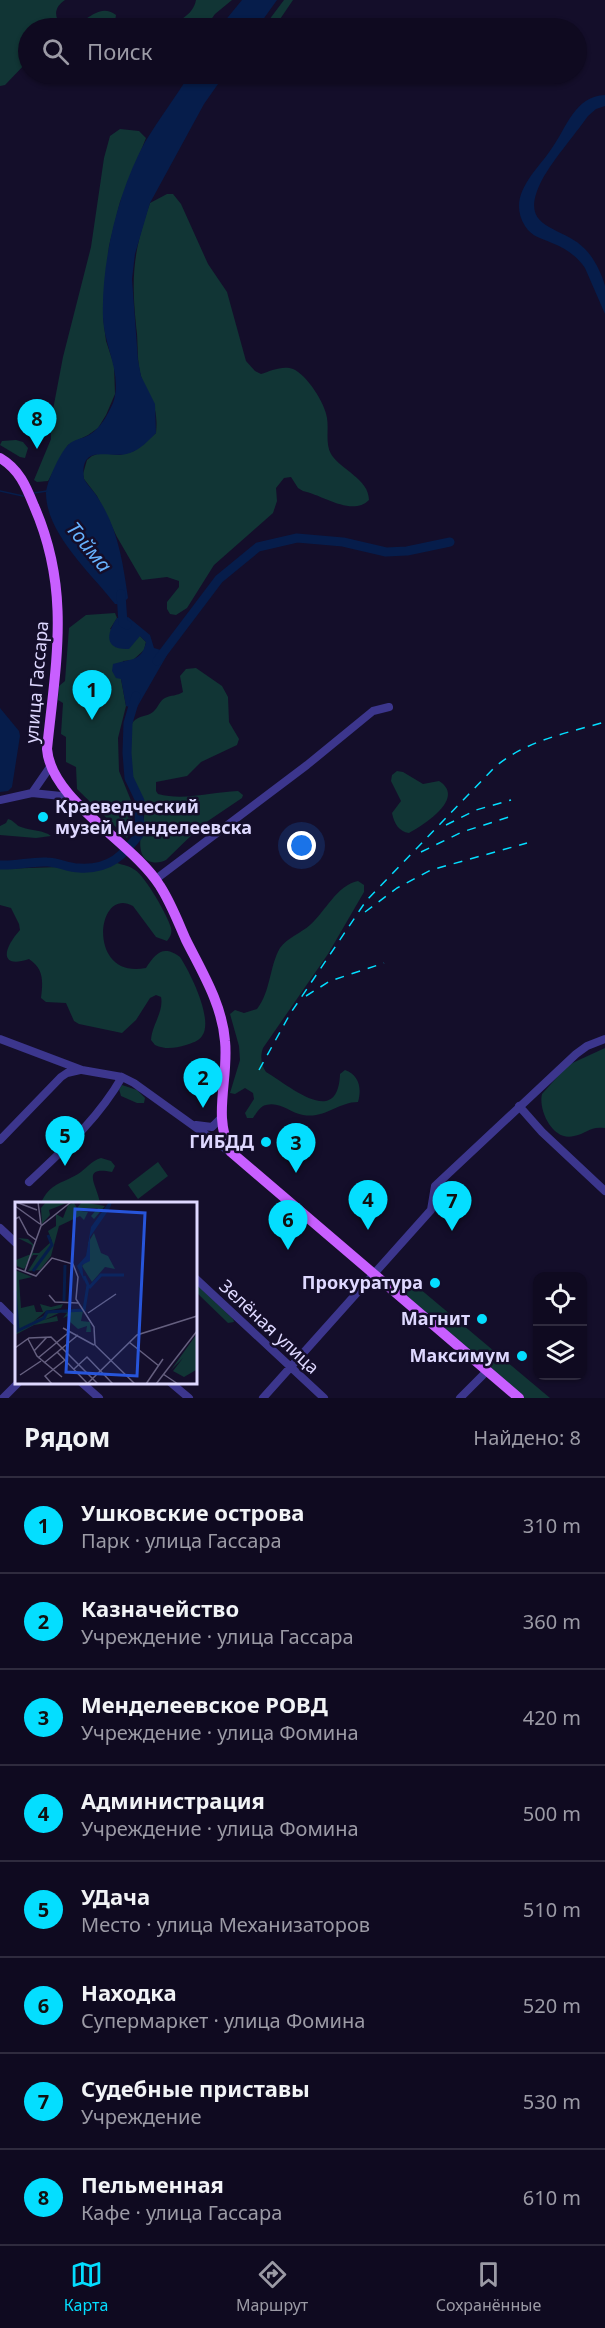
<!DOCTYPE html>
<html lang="ru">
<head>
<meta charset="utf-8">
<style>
  body { margin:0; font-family:"Noto Sans",sans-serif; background:#181329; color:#f1f3f6 }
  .controls { position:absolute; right:18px; bottom:18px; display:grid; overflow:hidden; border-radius:12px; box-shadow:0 2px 4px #0004 }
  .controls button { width:54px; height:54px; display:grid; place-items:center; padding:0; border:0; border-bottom:2px solid #2f2b3e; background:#0f0a20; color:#f1f3f6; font:30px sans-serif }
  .you { position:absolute; left:302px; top:846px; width:21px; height:21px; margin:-15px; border:4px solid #fff; border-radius:50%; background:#1a73e8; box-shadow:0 0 0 9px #1a73e833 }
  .badge { display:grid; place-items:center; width:39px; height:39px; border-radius:50%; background:#04deff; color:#111; font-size:20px; font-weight:700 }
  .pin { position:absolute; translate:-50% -50px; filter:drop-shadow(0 2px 3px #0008) }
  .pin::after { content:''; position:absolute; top:32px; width:21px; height:18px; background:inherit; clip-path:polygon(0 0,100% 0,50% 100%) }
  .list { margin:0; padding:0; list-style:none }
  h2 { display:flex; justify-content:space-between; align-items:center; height:78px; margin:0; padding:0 24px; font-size:26px }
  h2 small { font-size:20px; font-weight:400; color:#9b9aa5 }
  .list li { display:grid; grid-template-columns:39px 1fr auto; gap:18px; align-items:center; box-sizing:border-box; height:96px; padding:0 24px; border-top:2px solid #2f2b3e }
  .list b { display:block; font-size:22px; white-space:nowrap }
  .list p { margin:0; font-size:20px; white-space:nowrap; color:#9b9aa5 }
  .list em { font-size:20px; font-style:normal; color:#9b9aa5 }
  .icon { flex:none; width:33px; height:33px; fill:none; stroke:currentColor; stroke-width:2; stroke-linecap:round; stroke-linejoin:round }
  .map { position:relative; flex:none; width:605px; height:1398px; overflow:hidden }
  .search { position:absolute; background:#0f0a20; box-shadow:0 2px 4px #0004; left:18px; right:18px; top:18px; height:66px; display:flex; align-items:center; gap:15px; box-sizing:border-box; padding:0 21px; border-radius:33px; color:#9b9aa5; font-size:22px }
  .sheet { height:846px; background:#0f0a20 }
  nav { display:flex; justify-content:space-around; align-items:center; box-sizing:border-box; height:84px; border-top:2px solid #2f2b3e; background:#0f0a20; font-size:16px; color:#9b9aa5 }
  nav a { display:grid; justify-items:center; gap:3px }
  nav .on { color:#04deff }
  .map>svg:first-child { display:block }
  .green { fill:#113535 }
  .water { fill:#061d4b }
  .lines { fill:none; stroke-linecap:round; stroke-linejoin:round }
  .stream { stroke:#061d4b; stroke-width:1.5 }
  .river { stroke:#061d4b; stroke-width:9 }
  .minor { stroke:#3c368d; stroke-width:8 }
  .major { stroke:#c85fff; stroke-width:10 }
  .rail { stroke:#04deff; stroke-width:1.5; stroke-dasharray:9 8; stroke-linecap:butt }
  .poi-dot { fill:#04deff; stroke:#140e2a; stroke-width:2 }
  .labels { text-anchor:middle; stroke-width:5; stroke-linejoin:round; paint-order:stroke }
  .street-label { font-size:18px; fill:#ded8ff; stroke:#140e2a }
  .poi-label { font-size:18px; font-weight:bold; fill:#ded8ff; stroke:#140e2a; text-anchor:end }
  .water-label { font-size:20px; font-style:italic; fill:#66b3ff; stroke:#140e2a }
  .inset-river { fill:none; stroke:#061d4b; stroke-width:3 }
  .inset-road { fill:none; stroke:#655f7f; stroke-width:1.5 }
  .view { fill:#2755da; fill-opacity:0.15; stroke:#2755da; stroke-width:3 }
  .inset-edge { fill:none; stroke:#ded8ff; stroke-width:3 }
</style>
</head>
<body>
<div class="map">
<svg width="605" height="1398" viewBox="0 0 605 1398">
  <rect width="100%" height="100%" fill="#140e2a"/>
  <path class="green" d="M0,0H65C54,7 53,18 63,26C84,30 96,0 116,15L114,28H28V61L5,85L0,86Z
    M196,0H232L215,14L205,28H163C177,22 193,16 196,0Z
    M284,0H293L274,28H263Z
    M120,129L139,131L146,138L120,202L109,246L103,317L106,341L114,365L115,394L106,415L98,428L88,435L68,445L48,481L37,482L34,480L51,439V420L63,357L91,247L104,158L110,136Z
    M167,194H173L181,204L208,264L227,292L246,361L255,371L261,374C270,371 283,365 293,369C307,375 325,403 327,418C329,430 325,443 331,454C341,470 369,479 369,500C352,517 323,495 303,491L298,488L291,477L284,478L276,488L277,501L273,513L214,565L187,608L176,615L170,614L167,609V602L179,587V581L167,577L142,580L117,537L97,496L84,479L83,474L87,460L92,456L100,453L120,455L134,451L156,433C159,402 148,401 141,376C137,362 138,348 137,334C131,280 132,255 150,203Z
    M16,440L23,442L28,448L25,458L20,457L0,445L2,441Z
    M115,613L117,618L110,629L140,636L146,642L144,650L133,660L123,661L121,679L126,706L118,738L119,771L132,803V830L127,838L77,789L76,767L66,762V737L61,734L63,703L58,700L59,686L65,681L69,628L86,615Z
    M196,668L222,686L228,697L229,722L239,739L237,745L201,762L187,776L156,782V791L158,794C184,801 212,792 238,791L243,795L242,798L202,825L166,860C159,864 146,864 142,854C136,839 147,820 144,804C142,795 136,786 133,777C129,764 124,735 133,722C139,715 147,717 153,712C158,708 160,700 165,698C171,695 177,696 183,692L180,676L186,669Z
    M397,771L403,772L423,784L439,781C466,798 425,824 409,833C399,832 394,823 392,813L401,801L391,781L392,775Z
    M8,819C15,821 15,825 21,827C31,831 44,830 51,836L36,838L0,835V826L6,823Z
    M117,863C123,865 130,866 135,870C145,876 168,916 171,928C172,933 171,936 167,941L156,937L133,906C96,885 86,980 146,968C155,954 163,944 180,957C190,972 214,1020 202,1036C199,1041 192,1043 186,1045C175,1048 166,1050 155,1045L151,1040C152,1025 164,1011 161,997L156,995L150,998L136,1020L122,1033L79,1024L74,1021L66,1003L46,1002L41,998C43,981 44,969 29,959C0,969 2,950 20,930L19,924L11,908L0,905V869L59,867L78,872L91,871Z
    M358,881L364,885V892L328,954L263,1048C260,1056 261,1065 266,1072C290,1086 338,1129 340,1074L345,1070C359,1075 362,1088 358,1102C338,1102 325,1119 303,1115C291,1113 280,1101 266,1105C260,1106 256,1114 253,1118H247L245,1113L254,1099L253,1093L245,1088L235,1094L230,1093L240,1060L239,1046L230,1014L235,1010L244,1013L257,1009C271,991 269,967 280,948C287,938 301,933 310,925C325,912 337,885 358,881Z
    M605,1048V1128C589,1126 588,1133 574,1136C553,1142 538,1110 542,1094L568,1065Z
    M122,1085L137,1090L145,1098L144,1103H137L121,1096L119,1089Z
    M101,1158L111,1161L115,1166L112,1172C80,1166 97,1185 100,1203H41C50,1183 61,1184 78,1174C86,1169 91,1161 101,1158Z
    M158,1162L168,1176L138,1199L128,1185Z
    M195,1282L233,1319L234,1322L228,1323L195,1291Z
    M413,1283L550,1398H521L402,1295Z"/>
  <path class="water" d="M242,0H277L257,28H219Z
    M190,74H225L204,104L150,203L135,254L132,279L138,360L141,376L155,404L156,433C149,440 141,449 130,453C111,460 79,441 84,479C88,486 94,491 98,498C118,528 123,563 128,598L122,604H115C92,574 47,535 46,494C46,483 60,453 68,445C74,439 82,439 89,435C100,429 108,414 113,403C123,375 104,346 103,318C101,262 118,191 145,142C159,119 176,96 190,74Z
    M605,95V106L596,109L588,116C574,136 550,163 540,184C518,231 563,225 585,249C594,258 602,274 605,286C605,294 605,305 605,314L585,268C577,256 565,248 552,243C541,238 532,237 525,226C506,195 537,171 552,148C567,127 575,96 605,95Z
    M128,617L150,635L154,648L164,651L167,655L136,709L126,706L121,679L116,678L112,671L113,664C129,659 142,662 146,642L140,636L129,649C104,650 106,634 117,618Z
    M0,708L19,731L20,736L12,787L8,791L0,792Z"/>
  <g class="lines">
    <path class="stream" d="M0,491L23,496
      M34,493L47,491"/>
    <path class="river" d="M121,594L123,623L127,625
      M157,661L219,579L258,547L297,538L343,542L386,552L407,551L450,542
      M0,865C16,866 31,861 47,862C58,862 68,868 79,868C110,870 124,855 141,832L138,810L140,801L129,778L127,753L128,723L136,696"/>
    <path class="minor" d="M32,793L50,767
      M0,800L32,793L71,797
      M156,879L307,765L373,711L389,707
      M0,1039L82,1070L122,1077L134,1083L230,1152
      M519,1106L542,1132L605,1191
      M196,1125L212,1127L221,1118
      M0,1140L61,1077L67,1073L80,1070
      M29,1182C64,1149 98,1119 122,1077
      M0,1228L16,1243
      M195,1278L324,1398
      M0,1306L16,1322
      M81,1382L99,1398
      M170,1382L189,1398
      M3,1398L19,1382
      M263,1398L431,1210L435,1186L576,1054L587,1046L605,1039
      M460,1398L487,1371"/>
    <path class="major" d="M0,458C19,469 26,486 34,506C71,590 56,661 47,749C51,801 133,842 160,886C171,903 178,922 186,940C202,972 222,1004 225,1041C229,1079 212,1117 231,1152L519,1398"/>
    <path class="rail" d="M446,825L476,810L511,800
      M421,852L462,832L515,815
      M365,912L397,888L431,870L527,843
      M306,996L330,981L384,963
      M259,1070L290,1014L366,901L494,768C524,741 567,733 605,722"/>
  </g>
  <g class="poi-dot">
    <circle cx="43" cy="817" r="6"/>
    <circle cx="266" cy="1142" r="6"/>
    <circle cx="435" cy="1283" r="6"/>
    <circle cx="482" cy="1319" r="6"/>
    <circle cx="522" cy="1356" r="6"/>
  </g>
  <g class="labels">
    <g class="street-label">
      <text transform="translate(37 682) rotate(-85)" y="6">улица Гассара</text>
      <text transform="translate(269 1327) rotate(43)" y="6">Зелёная улица</text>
    </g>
    <g class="poi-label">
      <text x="55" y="813" text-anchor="start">Краеведческий<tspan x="55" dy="21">музей Менделеевска</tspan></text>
      <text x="254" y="1148">ГИБДД</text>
      <text x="423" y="1289">Прокуратура</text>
      <text x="470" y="1325">Магнит</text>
      <text x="510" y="1362">Максимум</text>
    </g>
    <g class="water-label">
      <text transform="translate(89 547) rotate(51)" y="7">Тойма</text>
    </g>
  </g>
  <g transform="translate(15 1202)">
    <rect width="182" height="182" fill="#140e2a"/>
    <path d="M31,0H54L34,8L35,13L27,22L26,6ZM67,0L90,4L79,17L76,14L83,6H73L66,9L73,10L69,18L65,14L44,24L36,54L25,68L13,69L23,53H18L9,67L2,64L1,58L16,52L17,43L3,36L13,37L19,43L18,51H24L37,39L33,29L41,24V12L48,16L53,3L59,1L62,6ZM79,31L86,51L93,54L100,67L90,65L77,80L67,64L75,55L73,41ZM0,68L17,75L4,78L6,106L19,103L21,110H28L25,102L36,105L48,102L46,106L31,109L19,119L39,108L68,109L66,119L75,120L76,130H71L72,124L63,127L54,119L55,113L48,116L52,111L46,110L29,118L42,114L43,119L19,123L0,133ZM181,133V168L169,175L158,169L168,156L156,168Z" fill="#113535"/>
    <path d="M94,0H97L95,6L75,35V59L67,63L69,79L62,64L71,54L76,25Z" fill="#061d4b"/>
    <path class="inset-river" d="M18,69L37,43L33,33M74,86L86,73H109M0,89L3,128M49,99L50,63M0,130L29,116L32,110L69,108L73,83L69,74"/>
    <path class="inset-road" d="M1,0L22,8M23,0L26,23M0,4L25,22M0,17L4,15L13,32L21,38M0,66L21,74L37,56L58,62L63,75L61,97L79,125L80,143L120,182M10,69L26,24L56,0M34,93L40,100L63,101M73,111L101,92M48,126L79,143M13,137L22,154L47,175M114,140L144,164M0,146L14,136L36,135L83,182M19,149L32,135M42,150L73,182M23,156L52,132M29,161L63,133M59,167L72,155L98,182M148,172L163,182M5,173L26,159M37,182L30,174L50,158M72,182L122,133L182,114M131,182L148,157M141,182L182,129"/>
    <path class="view" d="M60,7L130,11L122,174L51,170Z"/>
    <rect width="182" height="182" class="inset-edge"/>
  </g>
</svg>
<div class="controls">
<button><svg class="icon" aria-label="locate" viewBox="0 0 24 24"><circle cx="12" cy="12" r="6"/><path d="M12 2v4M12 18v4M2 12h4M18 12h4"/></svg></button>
<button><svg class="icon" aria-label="layers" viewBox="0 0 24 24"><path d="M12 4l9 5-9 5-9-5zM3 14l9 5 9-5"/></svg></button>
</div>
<div class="you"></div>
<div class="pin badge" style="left:92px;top:720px">1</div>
<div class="pin badge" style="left:203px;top:1108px">2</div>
<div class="pin badge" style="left:296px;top:1173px">3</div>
<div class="pin badge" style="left:368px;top:1230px">4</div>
<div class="pin badge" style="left:65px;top:1166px">5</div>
<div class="pin badge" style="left:288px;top:1250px">6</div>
<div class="pin badge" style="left:452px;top:1231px">7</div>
<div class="pin badge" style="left:37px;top:449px">8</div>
<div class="search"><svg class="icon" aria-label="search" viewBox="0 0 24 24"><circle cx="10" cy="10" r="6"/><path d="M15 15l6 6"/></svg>Поиск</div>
</div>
<section class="sheet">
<h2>Рядом<small>Найдено: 8</small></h2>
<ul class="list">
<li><span class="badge">1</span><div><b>Ушковские острова</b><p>Парк · улица Гассара</p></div><em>310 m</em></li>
<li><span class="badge">2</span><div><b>Казначейство</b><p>Учреждение · улица Гассара</p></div><em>360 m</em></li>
<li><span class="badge">3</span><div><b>Менделеевское РОВД</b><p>Учреждение · улица Фомина</p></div><em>420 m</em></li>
<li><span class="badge">4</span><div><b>Администрация</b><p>Учреждение · улица Фомина</p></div><em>500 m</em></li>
<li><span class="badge">5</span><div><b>УДача</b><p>Место · улица Механизаторов</p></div><em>510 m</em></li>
<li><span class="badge">6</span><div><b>Находка</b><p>Супермаркет · улица Фомина</p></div><em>520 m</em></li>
<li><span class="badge">7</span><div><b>Судебные приставы</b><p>Учреждение</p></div><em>530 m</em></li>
<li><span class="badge">8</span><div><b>Пельменная</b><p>Кафе · улица Гассара</p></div><em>610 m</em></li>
</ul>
</section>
<nav>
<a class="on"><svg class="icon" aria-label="map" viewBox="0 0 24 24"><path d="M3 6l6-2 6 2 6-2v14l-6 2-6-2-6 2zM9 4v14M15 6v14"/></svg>Карта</a>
<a><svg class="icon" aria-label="directions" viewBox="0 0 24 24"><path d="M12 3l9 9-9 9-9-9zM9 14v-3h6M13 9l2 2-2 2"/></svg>Маршрут</a>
<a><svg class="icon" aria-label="saved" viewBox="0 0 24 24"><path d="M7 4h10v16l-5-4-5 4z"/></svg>Сохранённые</a>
</nav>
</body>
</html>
